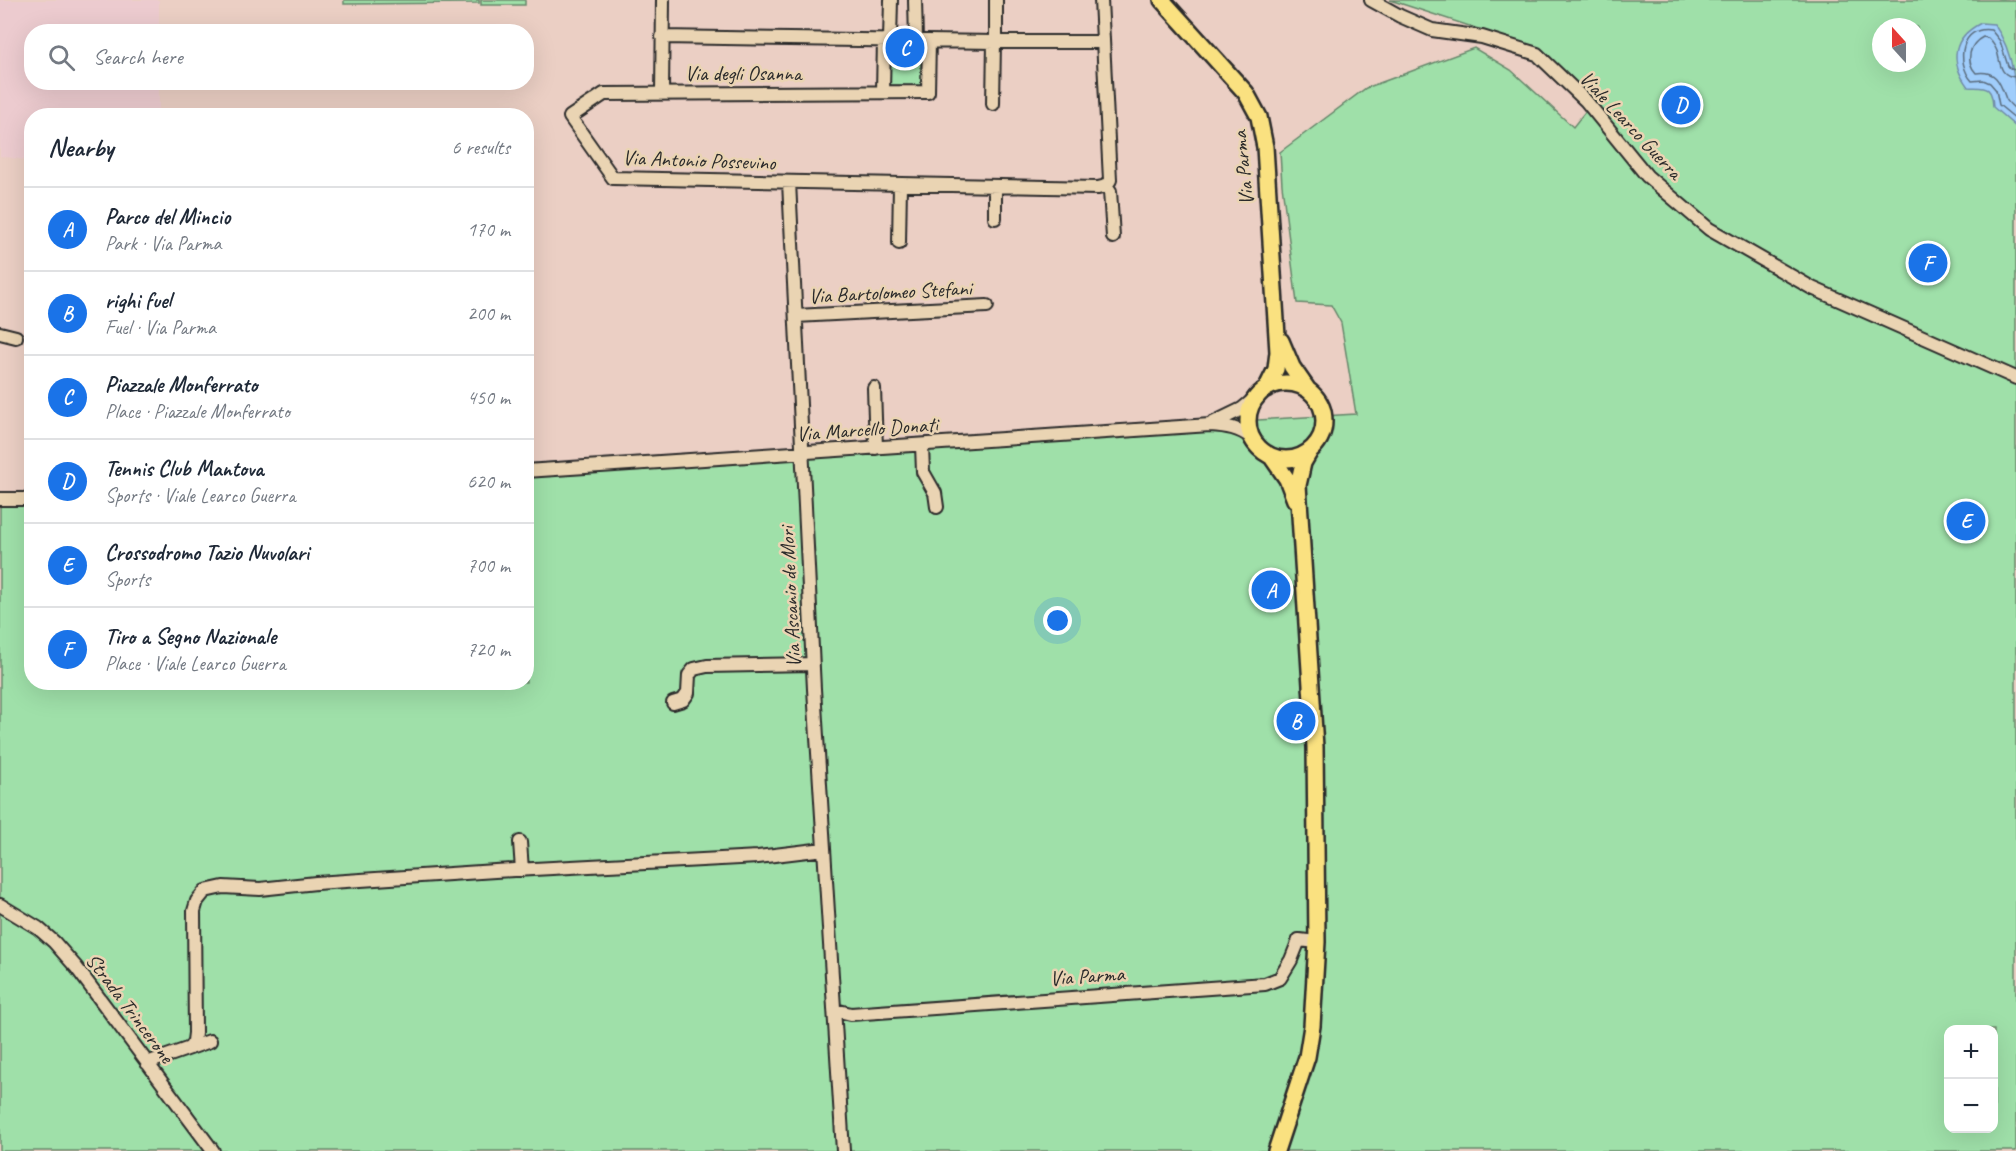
<!DOCTYPE html>
<html lang="en">
<head>
<meta charset="utf-8">
<style>
  body { margin:0; font-family:Caveat,sans-serif; background:#f6f6f7; color:#1f2937 }
  .controls { position:absolute; right:18px; bottom:18px; display:grid; overflow:hidden; border-radius:12px; box-shadow:0 6px 24px #0002 }
  .controls button { width:54px; height:54px; display:grid; place-items:center; padding:0; border:0; border-bottom:2px solid #e0e1e3; background:#fff; color:#1f2937; font:30px sans-serif }
  .compass { position:absolute; left:1872px; top:18px; width:54px; height:54px; border-radius:50%; background:#fff; box-shadow:0 6px 24px #0002; rotate:339deg }
  .you { position:absolute; left:1058px; top:621px; width:21px; height:21px; margin:-15px; border:4px solid #fff; border-radius:50%; background:#1a73e8; box-shadow:0 0 0 9px #1a73e833 }
  .badge { display:grid; place-items:center; width:39px; height:39px; border-radius:50%; background:#1a73e8; color:#fff; font-size:20px; font-weight:700 }
  .pin { position:absolute; translate:-50% -50%; border:3px solid #fff; box-shadow:0 2px 6px #0006 }
  .list { margin:0; padding:0; list-style:none }
  h2 { display:flex; justify-content:space-between; align-items:center; height:78px; margin:0; padding:0 24px; font-size:26px }
  h2 small { font-size:20px; font-weight:400; color:#747a83 }
  .list li { display:grid; grid-template-columns:39px 1fr auto; gap:18px; align-items:center; box-sizing:border-box; height:84px; padding:0 24px; border-top:2px solid #e0e1e3 }
  .list b { display:block; font-size:22px; white-space:nowrap }
  .list p { margin:0; font-size:20px; white-space:nowrap; color:#747a83 }
  .list em { font-size:20px; font-style:normal; color:#747a83 }
  .icon { flex:none; width:33px; height:33px; fill:none; stroke:currentColor; stroke-width:2; stroke-linecap:round; stroke-linejoin:round }
  .map { position:relative; flex:none; width:2016px; height:1151px; overflow:hidden }
  .search { position:absolute; background:#fff; box-shadow:0 6px 24px #0002; left:24px; top:24px; width:510px; height:66px; display:flex; align-items:center; gap:15px; box-sizing:border-box; padding:0 21px; border-radius:24px; color:#747a83; font-size:22px }
  .panel { position:absolute; background:#fff; box-shadow:0 6px 24px #0002; left:24px; top:108px; width:510px; height:582px; border-radius:24px }
  .map>svg:first-child { display:block }
  .built { fill:#eccbcf }
  .green { fill:#9fe0a9; stroke:#65866a; stroke-width:1.5; fill-rule:evenodd }
  .water { fill:#a0cdfb; stroke:#718ca8; stroke-width:1.5 }
  .lines { fill:none; stroke-linecap:round; stroke-linejoin:round }
  .shore { stroke:#5a6c7e; stroke-width:1.5 }
  .minor-casing { stroke:#2b2b2b; stroke-width:16 }
  .major-casing { stroke:#2b2b2b; stroke-width:20 }
  .minor { stroke:#ead4b3; stroke-width:12 }
  .major { stroke:#fae180; stroke-width:15 }
  .labels { text-anchor:middle; stroke-width:5; stroke-linejoin:round; paint-order:stroke }
  .street-label { font-size:21px; fill:#2b2b2b; stroke:#ead4b3 }
</style>
</head>
<body>
<div class="map">
<svg width="2016" height="1151" viewBox="0 0 2016 1151">
  <rect width="100%" height="100%" fill="#ebcfc4"/>
  <filter id="ink" filterUnits="userSpaceOnUse"><feTurbulence type="fractalNoise" baseFrequency=".0167" numOctaves="2"/><feDisplacementMap in="SourceGraphic" scale="12" xChannelSelector="R" yChannelSelector="G"/><feConvolveMatrix kernelMatrix="1 2 1 2 8 2 1 2 1" color-interpolation-filters="sRGB"/></filter>
  <g filter="url(#ink)">
    <path class="built" d="M0,0H159V31L32,32V82L159,83V115L32,116L31,161L0,156Z"/>
    <path class="green" d="M344,0H479V3L344,4Z
      M481,0H525V5H481Z
      M1390,0H2016V1151H0V497L31,495L32,682H526L527,464L1356,414L1341,323L1331,305L1297,303L1282,185L1280,152L1366,88L1474,48L1511,70L1573,127L1592,103L1537,48ZM1881,27H1917V63H1881ZM1948,1030H1994V1128H1948Z
      M921,49V86L889,85L890,50Z"/>
    <path class="water" d="M1981,23L1994,24C2016,55 2016,89 2016,127L1993,107C1992,84 1985,88 1968,87C1949,61 1952,38 1981,23Z"/>
    <g class="lines">
      <path class="shore" d="M2016,70L2011,69L2008,66L2000,41L1991,30C1961,25 1955,62 1972,81L1983,80L1990,83L1996,90L1999,105L2016,119
        M2016,77C1999,76 2001,64 1997,51C1995,46 1992,42 1988,38L1983,37C1969,44 1965,61 1976,73C1997,70 2000,83 2006,99C2008,103 2012,106 2016,110"/>
      <g class="minor-casing">
        <path id="minor" d="M915,0L916,40
          M1101,0L1110,180L1106,186
          M1371,0L1400,16L1432,30L1482,37L1537,54L1586,101L1647,176L1709,229L1812,288L2016,378
          M662,37L996,42H1103
          M890,40L891,0
          M929,41L928,92L604,94L570,117L613,178L1098,188L1106,186
          M996,42V0
          M883,92L884,40
          M662,93L663,0
          M993,104L994,42
          M789,182L814,689L843,1151
          M1106,186L1110,191L1113,237
          M995,218V186
          M899,243L900,185
          M796,316L987,306
          M0,333L16,337
          M874,388L876,448
          M1211,424L1242,409L1258,396
          M922,445L923,472L935,493L937,507
          M526,471L1210,425C1227,426 1239,428 1252,438
          M0,499H32
          M673,703L683,700L688,693L689,675L694,669L707,666L813,664
          M520,842L522,870
          M0,905L38,928L54,942L76,967L213,1151
          M835,1010L851,1014L1265,984L1280,978L1291,960L1299,940L1317,942
          M190,1048L194,1041L195,1033L194,911L197,901L205,891L223,887L260,889L316,883L495,871L758,857L824,849
          M147,1063L210,1041"/>
      </g>
      <g class="major-casing">
        <path id="major" d="M1162,0L1246,93L1259,117L1265,147L1278,352L1276,369L1266,389
          M1281,341L1292,367L1308,390
          M1248 421a38 38 0 1 1 76 0a38 38 0 1 1-76 0Z
          M1271,456L1287,479L1295,500
          M1276,1151L1307,1057L1312,1026L1317,942L1315,747L1298,485L1303,463L1310,451"/>
      </g>
      <use href="#minor" class="minor"/>
      <use href="#major" class="major"/>
    </g>
  </g>
  <g class="labels">
    <g class="street-label">
      <text x="743" y="80">Via degli Osanna</text>
      <text transform="translate(1631 125) rotate(47)" y="7">Viale Learco Guerra</text>
      <text transform="translate(699 160) rotate(2)" y="7">Via Antonio Possevino</text>
      <text transform="translate(1243 168) rotate(-96)" y="7">Via Parma</text>
      <text transform="translate(890 292) rotate(-3)" y="7">Via Bartolomeo Stefani</text>
      <text transform="translate(867 429) rotate(-4)" y="7">Via Marcello Donati</text>
      <text transform="translate(790 597) rotate(-93)" y="7">Via Ascanio de Mori</text>
      <text transform="translate(1087 976) rotate(-4)" y="7">Via Parma</text>
      <text transform="translate(130 1008) rotate(53)" y="7">Strada Trincerone</text>
    </g>
  </g>
</svg>
<div class="controls">
<button>+</button>
<button>−</button>
</div>
<svg class="compass" viewBox="-18 -18 36 36"><path d="M0-13l5 13h-10z" fill="#e53935"/><path d="M0 13l5-13h-10z" fill="#747a83"/></svg>
<div class="you"></div>
<div class="pin badge" style="left:1271px;top:590px">A</div>
<div class="pin badge" style="left:1296px;top:721px">B</div>
<div class="pin badge" style="left:905px;top:48px">C</div>
<div class="pin badge" style="left:1681px;top:105px">D</div>
<div class="pin badge" style="left:1966px;top:521px">E</div>
<div class="pin badge" style="left:1928px;top:263px">F</div>
<div class="search"><svg class="icon" aria-label="search" viewBox="0 0 24 24"><circle cx="10" cy="10" r="6"/><path d="M15 15l6 6"/></svg>Search here</div>
<section class="panel">
<h2>Nearby<small>6 results</small></h2>
<ul class="list">
<li><span class="badge">A</span><div><b>Parco del Mincio</b><p>Park · Via Parma</p></div><em>170 m</em></li>
<li><span class="badge">B</span><div><b>righi fuel</b><p>Fuel · Via Parma</p></div><em>200 m</em></li>
<li><span class="badge">C</span><div><b>Piazzale Monferrato</b><p>Place · Piazzale Monferrato</p></div><em>450 m</em></li>
<li><span class="badge">D</span><div><b>Tennis Club Mantova</b><p>Sports · Viale Learco Guerra</p></div><em>620 m</em></li>
<li><span class="badge">E</span><div><b>Crossodromo Tazio Nuvolari</b><p>Sports</p></div><em>700 m</em></li>
<li><span class="badge">F</span><div><b>Tiro a Segno Nazionale</b><p>Place · Viale Learco Guerra</p></div><em>720 m</em></li>
</ul>
</section>
</div>
</body>
</html>
